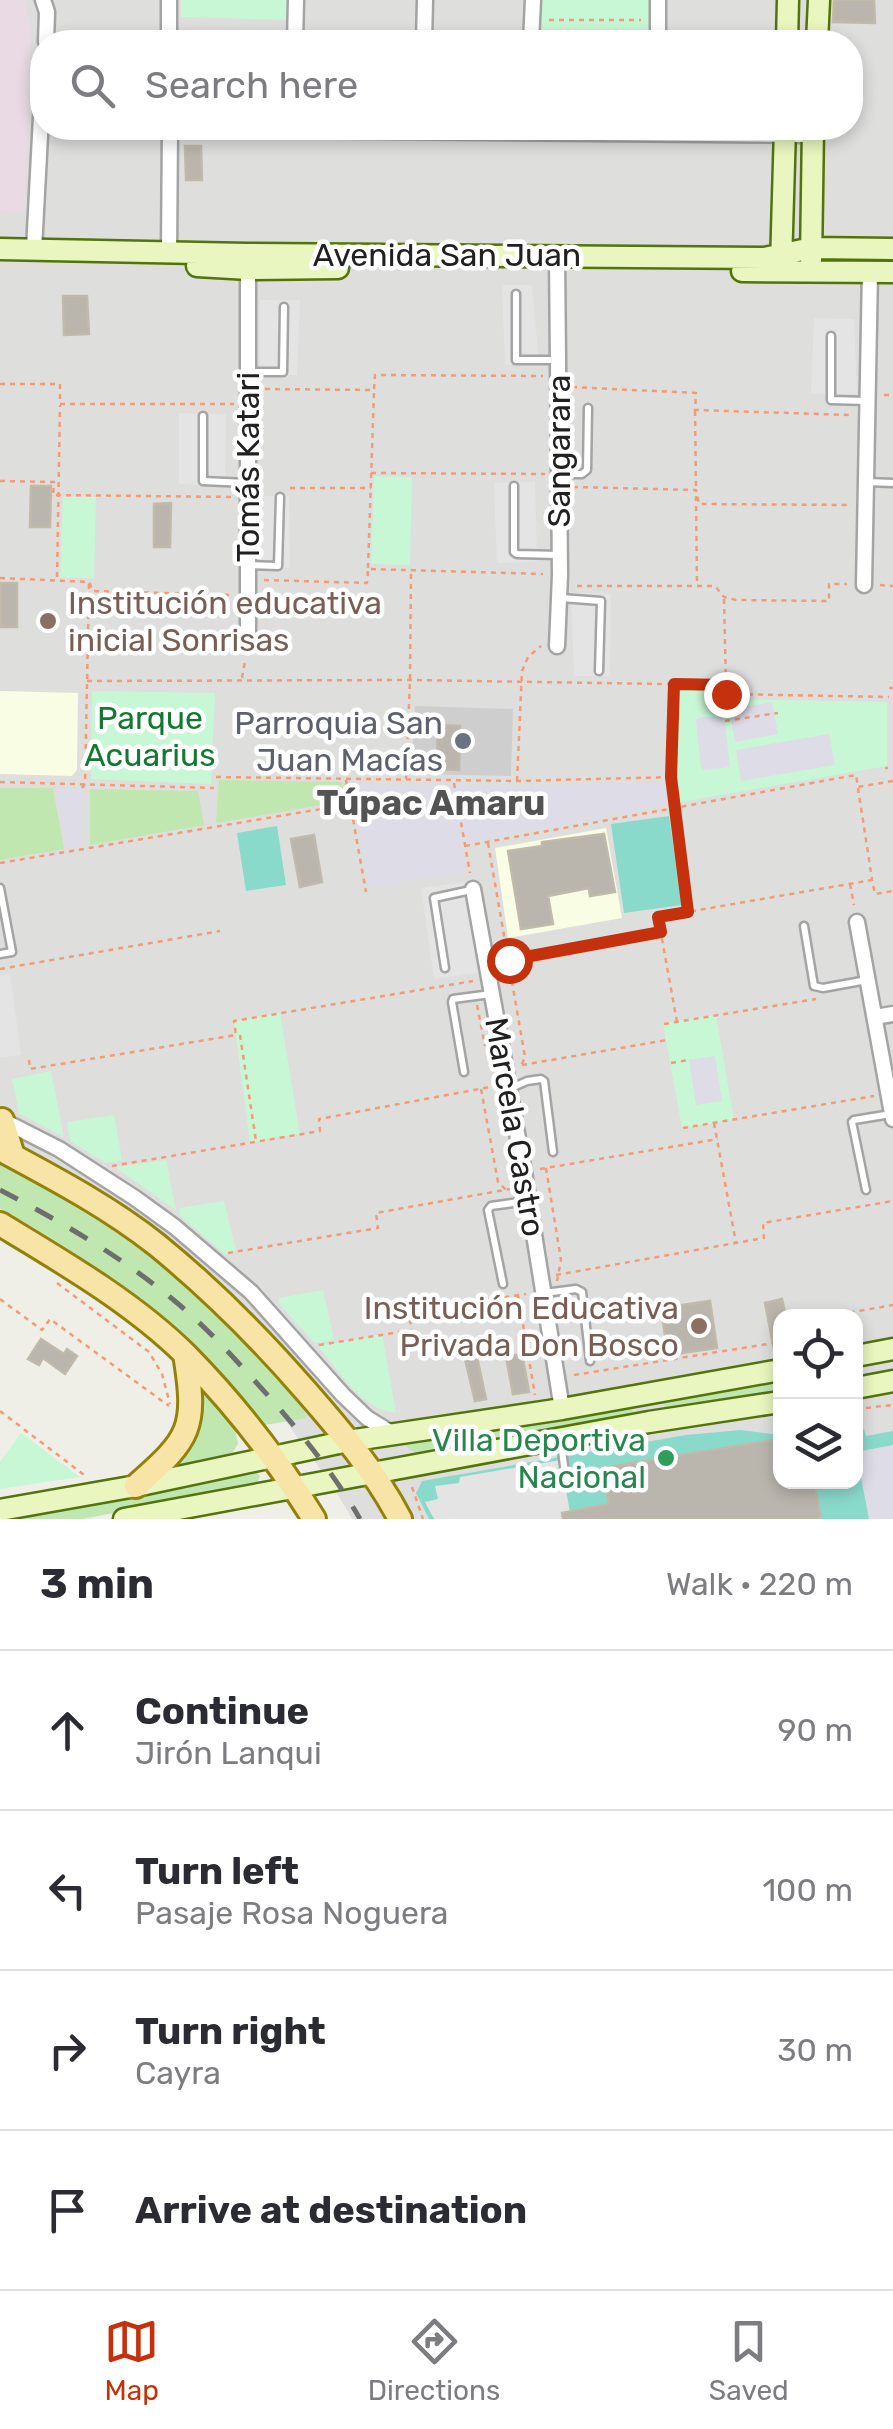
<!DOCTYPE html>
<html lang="en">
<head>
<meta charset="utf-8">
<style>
  body { margin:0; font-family:Rubik,sans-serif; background:#f2f2f3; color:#2b2b33 }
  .controls { position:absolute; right:30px; bottom:30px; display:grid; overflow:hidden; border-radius:20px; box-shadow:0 5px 15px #0003 }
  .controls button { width:90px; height:90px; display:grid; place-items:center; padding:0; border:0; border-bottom:2px solid #e1e1e2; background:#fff; color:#2b2b33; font:50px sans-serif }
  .stop { position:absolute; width:30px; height:30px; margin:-22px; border:8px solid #c5310c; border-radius:50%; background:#fff }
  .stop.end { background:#c5310c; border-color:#fff; box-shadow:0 2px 10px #0008 }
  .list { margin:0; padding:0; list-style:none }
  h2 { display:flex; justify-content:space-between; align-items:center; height:130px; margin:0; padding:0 40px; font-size:42px }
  h2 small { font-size:32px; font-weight:400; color:#7c7c81 }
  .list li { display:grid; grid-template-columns:65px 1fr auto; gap:30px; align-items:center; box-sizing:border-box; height:160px; padding:0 40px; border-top:2px solid #e1e1e2 }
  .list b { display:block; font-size:38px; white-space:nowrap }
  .list p { margin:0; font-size:32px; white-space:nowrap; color:#7c7c81 }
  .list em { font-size:32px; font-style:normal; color:#7c7c81 }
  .icon { flex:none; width:55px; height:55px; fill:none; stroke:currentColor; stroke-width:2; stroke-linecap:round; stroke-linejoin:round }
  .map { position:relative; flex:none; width:893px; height:1519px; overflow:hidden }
  .search { position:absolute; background:#fff; box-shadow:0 5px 15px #0003; left:30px; right:30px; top:30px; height:110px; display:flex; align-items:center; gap:25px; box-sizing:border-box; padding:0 35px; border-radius:40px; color:#7c7c81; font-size:38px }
  .sheet { height:770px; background:#fff }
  nav { display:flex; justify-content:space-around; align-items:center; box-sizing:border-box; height:140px; border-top:2px solid #e1e1e2; background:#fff; font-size:28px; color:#7c7c81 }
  nav a { display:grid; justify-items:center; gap:5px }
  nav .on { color:#c5310c }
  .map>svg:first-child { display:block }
  .residential { fill:#dededd; fill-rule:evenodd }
  .industrial { fill:#e9dae3 }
  .education { fill:#f8fde3 }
  .religious { fill:#cecece }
  .grass { fill:#c1e7b1 }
  .park { fill:#c8f7d5 }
  .pitch { fill:#8adacb }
  .parking { fill:#e4e4e4 }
  .plaza { fill:#dedce6 }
  .building { fill:#bab5ad; stroke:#c1b9aa; stroke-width:2.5 }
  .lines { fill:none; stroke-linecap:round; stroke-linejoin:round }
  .lane-casing { stroke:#a4a4a4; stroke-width:11 }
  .street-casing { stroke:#a4a4a4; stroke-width:19 }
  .secondary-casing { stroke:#53730b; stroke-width:25 }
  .primary-casing { stroke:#948109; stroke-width:28 }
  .path { stroke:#f29c77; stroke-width:2.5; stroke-dasharray:5 5; stroke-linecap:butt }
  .lane { stroke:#fff; stroke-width:6 }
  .street { stroke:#fff; stroke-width:14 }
  .secondary { stroke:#e9f6bf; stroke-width:20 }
  .primary { stroke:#f7e4a6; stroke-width:22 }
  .rail { stroke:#6e6e6e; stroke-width:5; stroke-dasharray:20 20; stroke-linecap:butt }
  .route { stroke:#c5310c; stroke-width:12 }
  .education-dot { fill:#8d6e63; stroke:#fff; stroke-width:4 }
  .worship-dot { fill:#6b7280; stroke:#fff; stroke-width:4 }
  .leisure-dot { fill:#2e9e5b; stroke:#fff; stroke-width:4 }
  .labels { text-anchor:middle; stroke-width:9; stroke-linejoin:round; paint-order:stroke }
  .street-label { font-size:32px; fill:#202020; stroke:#fff }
  .education-label { font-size:32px; fill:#785e54; stroke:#fff; text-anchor:start }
  .park-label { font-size:32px; fill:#127a30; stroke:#fff }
  .worship-label { font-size:32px; fill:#5b616d; stroke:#fff; text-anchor:end }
  .leisure-label { font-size:32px; fill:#27864d; stroke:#fff; text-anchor:end }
  .neighbourhood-label { font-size:35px; font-weight:bold; fill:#535353; stroke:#fff }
</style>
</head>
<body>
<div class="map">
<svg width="893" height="1519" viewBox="0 0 893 1519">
  <rect width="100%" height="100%" fill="#f0efe7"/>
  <path class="residential" d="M0,0H893V1519H352L334,1488L279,1412L243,1372L0,1194ZM42,42H850V128H42ZM780,1316H856V1482H780Z"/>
  <path class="industrial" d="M0,0H24L31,28L24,212L0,211Z"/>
  <path class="education" d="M0,691L78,693L77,770L72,776L0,774Z
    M606,828L622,918L508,938L495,848Z"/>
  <path class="religious" d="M415,706L513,709L511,776L411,774Z"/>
  <path class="grass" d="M219,780L342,782L345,801L216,823Z
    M0,788H53L64,849L0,860Z
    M90,789L198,791L204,825L90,845Z
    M0,1164C29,1180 60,1195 88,1213C149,1252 204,1299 254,1351C273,1370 298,1393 307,1418L265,1425C189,1336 103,1263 0,1209Z
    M780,1377V1390L665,1410L663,1398Z
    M196,1392H203L235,1429L238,1444L232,1453L180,1466L177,1463Z
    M632,1405L633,1415L419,1456L401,1442Z
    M253,1469L260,1476L256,1485L83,1519H0Z"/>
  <path class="park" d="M181,0H290L289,20L181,17Z
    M540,0H651V42H539Z
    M374,476L412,477L410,565L371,564Z
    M63,497H96L94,578H60Z
    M679,689L720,690L722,699L887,702V766L680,802L677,778Z
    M92,691L215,693L211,784L91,779Z
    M280,1013L300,1134L250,1142L234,1021Z
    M716,1015L734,1120L682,1128L663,1023Z
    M51,1071L64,1137L19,1113L12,1079Z
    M114,1115L122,1160L106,1163L70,1141L67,1122Z
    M166,1160L176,1210L115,1167Z
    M224,1201L236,1251L225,1254L180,1216L179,1208Z
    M323,1290L334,1340L315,1343L280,1305L278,1298Z
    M382,1334L396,1413C360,1409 339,1371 318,1346Z
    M21,1433L80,1477L0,1489V1462Z"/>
  <path class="pitch" d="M669,816L682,905L624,913L611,824Z
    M277,826L286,885L246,891L237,833Z
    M864,1429L866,1436L893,1431V1519H429L416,1493L422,1481L686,1435L741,1430L780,1435V1482H856V1430Z"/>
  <path class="parking" d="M502,285H532L539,363L505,365Z
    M260,300H300L297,375H260Z
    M814,318L854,319L857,394H811Z
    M179,413L226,414L225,485L179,484Z
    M535,482L537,562L497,563L494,483Z
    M251,496H289L290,568H252Z
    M571,592L611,594L610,676H574Z
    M466,882L478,973L434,979L421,888Z
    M10,974L21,1055L0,1058V975Z
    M561,1460L571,1519H434L425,1502L438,1499L435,1486L459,1483L460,1477Z"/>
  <path class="plaza" d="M772,702L778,734L735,742L729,710Z
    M700,717H724L730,767L704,770L701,768L696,720Z
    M829,734L835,765L741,781L736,750Z
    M667,782L670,804L461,843L466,871L369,887L351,783L407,786H517Z
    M82,788V846L67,848L56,789Z
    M715,1056L722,1101L696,1105L689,1060Z
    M893,1445V1519H869L856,1452Z"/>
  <path class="building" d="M834,0H874L875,23L833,22Z
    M185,146H201L202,180H186Z
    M63,296H87L89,334L64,335Z
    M31,486H51L50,527H30Z
    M171,503L170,547H154V504Z
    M1,583H17V627H1Z
    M438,725L460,726L459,770L437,769Z
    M604,834L615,892L590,896L589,888L548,896L553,924L521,929L508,851L542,846V842Z
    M314,835L322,882L300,887L291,839Z
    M782,1299L786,1316H780V1349H774L765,1303Z
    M710,1301L717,1348L668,1355L661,1308Z
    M41,1339L64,1354L67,1349L77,1356L65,1374L43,1358L39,1365L28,1359Z
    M522,1354L529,1392L513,1394L506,1357Z
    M477,1357L486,1399L475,1401L465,1359Z
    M780,1439V1482H814L821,1519H563L562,1513L609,1504L602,1468Z"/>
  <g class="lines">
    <g class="lane-casing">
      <path id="lane" d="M516,294V360H558
        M831,336V400L866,401
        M250,372H283L284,307
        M203,416V481L247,483
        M561,474H582L587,470L588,408
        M867,482L893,483
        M514,486V552L517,554L559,555
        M249,565L278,566L280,497
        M561,598L601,601L599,671
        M0,888L12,952L0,954
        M804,926L814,986L823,988L867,980
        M445,968L434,898L471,890
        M464,1072L452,1002L453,999L491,994
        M509,1089L527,1081L541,1079L544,1081L553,1152
        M866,1190L852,1122L854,1120L891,1114
        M503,1284L488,1210L491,1206L527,1201
        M544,1293L576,1289L582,1292L590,1361
        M561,1443L566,1481"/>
    </g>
    <g class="street-casing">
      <path id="street" d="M43,0L47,12L46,42
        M169,0V42
        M295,42L296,0
        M424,42L425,0
        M531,42L533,0
        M658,42V0
        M170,129L813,135
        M34,249L42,98
        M169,252L170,128
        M557,255L560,575L557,646
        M864,585L870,271
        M248,645V264
        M473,889L524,1172L562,1409
        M857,922L893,1119
        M875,1017L893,1014
        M0,1119L59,1149L135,1198L175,1227L251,1292L343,1395L367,1418L393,1434"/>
    </g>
    <g class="secondary-casing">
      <path id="secondary" d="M787,42L788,0
        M817,42L819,0
        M0,249L247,254L764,258L812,248L893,249
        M811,260L813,128
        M781,265L785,128
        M197,266L249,269L338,268
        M742,271L893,272
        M856,1356L893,1349
        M856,1388L893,1381
        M0,1510L136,1486L348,1441L562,1409L780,1370
        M124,1519L649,1422L780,1402"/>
    </g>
    <g class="primary-casing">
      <path id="primary" d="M2,1120L13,1156
        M0,1149C54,1178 109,1207 157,1245C211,1289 259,1337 305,1390C340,1430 375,1471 400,1519
        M0,1224C63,1262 135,1304 187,1356C236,1406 278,1460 314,1519
        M136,1486C191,1438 197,1428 185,1354"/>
    </g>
    <path class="path" d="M549,20H641
      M0,384H60V404H234
      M572,387L696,393L695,410L850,415
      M265,389L374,390L375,375L543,376
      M884,395H893
      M695,411L696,488
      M371,473L545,474
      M0,481L54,482L53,495L235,497
      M573,487L696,490L699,504L849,505
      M290,488H371
      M696,496L697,583
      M368,568L374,391
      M57,577L60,405
      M0,578L89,582L93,591L232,595
      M264,580L367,583L368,569L543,574
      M880,585L893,586
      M577,586H715L724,597L736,600L829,601V584H847
      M724,599L726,685
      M242,678L245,661
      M87,681L410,680L726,685V694L889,697
      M674,686L671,777L688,912
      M889,688H893
      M725,721L778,713
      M885,768H888
      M216,777L517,781L671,777
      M406,779L410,680L411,572
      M346,780L366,892
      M517,781L522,671L528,657L541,646
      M0,782L214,788
      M454,783L470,873
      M82,788L85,784L89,583
      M858,788L872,879
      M488,843L525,1057L521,1066
      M465,846L856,775L858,787L893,781
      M0,863L351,804
      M850,884L854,905
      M500,961L660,932
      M0,969L220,931
      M477,1005L485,1046
      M677,1022L658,917L872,880L875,894L893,891
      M664,1024L816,999
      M240,1035L256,1141
      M29,1060L30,1069L236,1035L234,1021L473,981
      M671,1063L689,1060
      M522,1065L667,1040
      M481,1089L498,1182L506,1190
      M714,1123L736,1243
      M683,1128L874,1096
      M112,1166L320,1131L319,1119L495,1086
      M546,1168L561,1260L557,1281
      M540,1169L718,1139
      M228,1253L378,1228L376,1213L510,1189
      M556,1275L764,1238L763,1223L893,1201
      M57,1283L149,1352L162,1374L170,1404
      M518,1295L535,1395
      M0,1299L42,1330L50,1319L169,1406
      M830,1316L893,1305
      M319,1345L412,1330L408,1312L526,1294
      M574,1375L780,1342
      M856,1409L893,1405
      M0,1411L87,1477
      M412,1487L423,1519"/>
    <use href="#lane" class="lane"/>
    <use href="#street" class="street"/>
    <use href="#secondary" class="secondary"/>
    <use href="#primary" class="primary"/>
    <path class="rail" d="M0,1190C62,1222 122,1257 176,1302C211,1331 242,1367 273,1401C305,1438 336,1477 360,1519"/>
  </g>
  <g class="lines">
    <path class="route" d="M509,960L661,932L658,917L688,912L671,777L674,684L726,685V694"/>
  </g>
  <g class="education-dot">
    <circle cx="48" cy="621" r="10"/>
    <circle cx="699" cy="1326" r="10"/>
  </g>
  <circle class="worship-dot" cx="463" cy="741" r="10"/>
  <circle class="leisure-dot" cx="666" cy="1458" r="10"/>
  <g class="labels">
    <g class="street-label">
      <text x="447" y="266">Avenida San Juan</text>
      <text transform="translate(559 451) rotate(-90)" y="11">Sangarara</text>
      <text transform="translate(248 467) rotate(-90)" y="11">Tomás Katari</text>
      <text transform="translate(515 1127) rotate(80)" y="11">Marcela Castro</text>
    </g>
    <g class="education-label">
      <text x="68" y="614">Institución educativa<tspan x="68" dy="37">inicial Sonrisas</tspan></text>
      <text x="679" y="1319" text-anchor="end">Institución Educativa<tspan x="679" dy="37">Privada Don Bosco</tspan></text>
    </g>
    <g class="park-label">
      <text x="150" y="729">Parque<tspan x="150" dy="37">Acuarius</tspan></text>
    </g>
    <g class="worship-label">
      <text x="443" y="734">Parroquia San<tspan x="443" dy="37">Juan Macías</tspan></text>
    </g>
    <g class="leisure-label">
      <text x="646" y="1451">Villa Deportiva<tspan x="646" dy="37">Nacional</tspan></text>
    </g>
    <g class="neighbourhood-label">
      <text x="431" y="815">Túpac Amaru</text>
    </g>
  </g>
</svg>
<div class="controls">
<button><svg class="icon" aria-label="locate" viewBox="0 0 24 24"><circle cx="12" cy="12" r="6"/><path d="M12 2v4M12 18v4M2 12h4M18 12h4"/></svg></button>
<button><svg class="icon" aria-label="layers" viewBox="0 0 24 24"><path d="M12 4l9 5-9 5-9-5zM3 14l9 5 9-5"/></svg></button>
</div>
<div class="stop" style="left:509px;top:960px"></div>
<div class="stop end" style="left:726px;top:694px"></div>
<div class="search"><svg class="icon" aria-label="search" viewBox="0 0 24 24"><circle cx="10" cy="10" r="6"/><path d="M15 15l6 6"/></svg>Search here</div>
</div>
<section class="sheet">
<h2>3 min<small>Walk · 220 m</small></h2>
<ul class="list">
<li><svg class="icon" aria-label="ahead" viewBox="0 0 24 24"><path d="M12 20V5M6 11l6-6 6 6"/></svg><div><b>Continue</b><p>Jirón Lanqui</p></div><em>90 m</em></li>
<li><svg class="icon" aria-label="left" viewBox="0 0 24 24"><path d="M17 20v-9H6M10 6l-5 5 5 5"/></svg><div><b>Turn left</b><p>Pasaje Rosa Noguera</p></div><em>100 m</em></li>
<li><svg class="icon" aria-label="right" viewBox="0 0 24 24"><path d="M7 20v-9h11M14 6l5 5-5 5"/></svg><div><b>Turn right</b><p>Cayra</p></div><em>30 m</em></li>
<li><svg class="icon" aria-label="arrive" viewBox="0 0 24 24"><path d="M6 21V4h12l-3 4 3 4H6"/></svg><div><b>Arrive at destination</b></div></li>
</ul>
</section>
<nav>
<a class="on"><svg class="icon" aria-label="map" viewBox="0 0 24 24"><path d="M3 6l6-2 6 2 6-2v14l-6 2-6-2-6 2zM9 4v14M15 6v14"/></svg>Map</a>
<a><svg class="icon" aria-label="directions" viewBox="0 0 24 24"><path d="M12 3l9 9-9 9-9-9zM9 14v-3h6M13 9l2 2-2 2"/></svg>Directions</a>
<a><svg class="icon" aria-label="saved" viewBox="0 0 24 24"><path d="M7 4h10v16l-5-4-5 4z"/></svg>Saved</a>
</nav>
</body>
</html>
